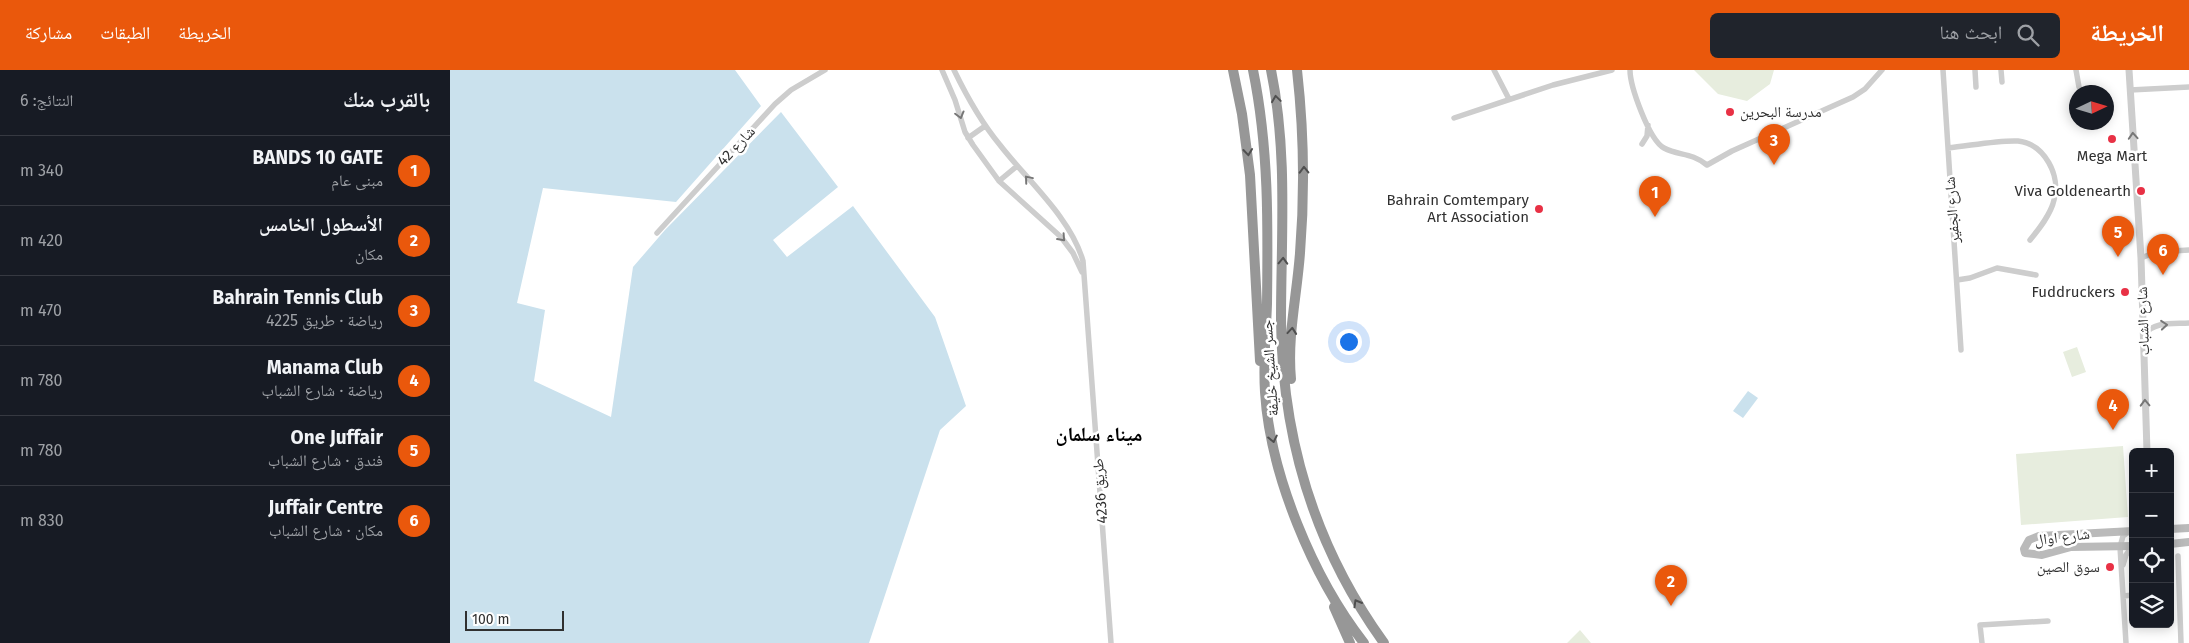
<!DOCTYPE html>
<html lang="ar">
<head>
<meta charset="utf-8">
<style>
  body { margin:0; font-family:"Fira Sans","Noto Naskh Arabic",sans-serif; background:#20242c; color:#f1f3f6; direction:rtl }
  .controls { position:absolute; right:15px; bottom:15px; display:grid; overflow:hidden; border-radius:8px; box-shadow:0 2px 12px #0003 }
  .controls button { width:45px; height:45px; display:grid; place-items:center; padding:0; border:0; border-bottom:1px solid #363941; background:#171b24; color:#f1f3f6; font:25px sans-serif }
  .compass { position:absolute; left:1619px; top:15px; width:45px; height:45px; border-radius:50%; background:#171b24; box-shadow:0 2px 12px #0003; rotate:86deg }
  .scale { position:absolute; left:15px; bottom:12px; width:99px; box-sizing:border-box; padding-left:5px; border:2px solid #303030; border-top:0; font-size:14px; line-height:18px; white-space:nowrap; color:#303030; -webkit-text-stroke:4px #fff; paint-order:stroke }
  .you { position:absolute; left:898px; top:271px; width:18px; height:18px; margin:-12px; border:4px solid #fff; border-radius:50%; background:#1a73e8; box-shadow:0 0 0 8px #1a73e833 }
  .badge { display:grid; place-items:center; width:32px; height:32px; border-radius:50%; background:#ea580c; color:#fff; font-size:16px; font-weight:700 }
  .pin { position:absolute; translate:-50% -41px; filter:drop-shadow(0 1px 2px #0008) }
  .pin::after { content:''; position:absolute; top:26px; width:18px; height:15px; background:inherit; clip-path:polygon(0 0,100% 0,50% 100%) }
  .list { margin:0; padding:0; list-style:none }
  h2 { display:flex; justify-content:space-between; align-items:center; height:65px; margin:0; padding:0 20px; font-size:21px }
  h2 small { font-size:16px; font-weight:400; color:#9ea1a6 }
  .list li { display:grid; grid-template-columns:32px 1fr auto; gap:15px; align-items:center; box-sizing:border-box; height:70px; padding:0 20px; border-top:1px solid #363941 }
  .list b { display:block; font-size:19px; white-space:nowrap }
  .list p { margin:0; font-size:16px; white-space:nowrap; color:#9ea1a6 }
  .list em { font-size:16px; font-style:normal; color:#9ea1a6 }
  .icon { flex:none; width:28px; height:28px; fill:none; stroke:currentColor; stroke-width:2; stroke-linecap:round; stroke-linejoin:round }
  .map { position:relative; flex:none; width:1739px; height:573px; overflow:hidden; direction:ltr }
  header { display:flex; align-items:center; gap:30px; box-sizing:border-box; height:70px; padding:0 25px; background:#ea580c; color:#fff }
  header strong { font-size:24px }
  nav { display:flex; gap:28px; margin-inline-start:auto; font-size:18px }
  .search { width:350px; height:45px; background:#20242c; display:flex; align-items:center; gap:12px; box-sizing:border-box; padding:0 18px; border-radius:8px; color:#9ea1a6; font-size:19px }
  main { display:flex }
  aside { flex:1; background:#171b24 }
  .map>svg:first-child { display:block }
  .green { fill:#e7edde }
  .water { fill:#cae1ed }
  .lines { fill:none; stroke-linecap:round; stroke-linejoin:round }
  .minor { stroke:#cdcdcd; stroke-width:5.5 }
  .tertiary { stroke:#cdcdcd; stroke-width:7 }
  .secondary { stroke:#bababa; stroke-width:8 }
  .motorway { stroke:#979797; stroke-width:10 }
  .oneway { stroke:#4f4f4f }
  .oneway2 { stroke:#777 }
  .poi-dot { fill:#e83145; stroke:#fff; stroke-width:2 }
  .labels { text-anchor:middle; stroke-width:5; stroke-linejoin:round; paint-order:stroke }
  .poi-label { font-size:15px; fill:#303030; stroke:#fff; text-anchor:end }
  .street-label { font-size:15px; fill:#303030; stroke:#fff }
  .district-label { font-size:20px; font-weight:bold; fill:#000; stroke:#fff }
</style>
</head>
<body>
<header>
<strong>الخريطة</strong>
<div class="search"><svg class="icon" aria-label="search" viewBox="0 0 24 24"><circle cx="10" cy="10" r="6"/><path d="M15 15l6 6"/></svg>ابحث هنا</div>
<nav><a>الخريطة</a><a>الطبقات</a><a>مشاركة</a></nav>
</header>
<main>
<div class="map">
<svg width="1739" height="573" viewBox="0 0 1739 573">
  <rect width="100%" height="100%" fill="#fff"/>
  <path class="green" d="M1244,0H1324L1320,14L1297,31L1268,24Z
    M1627,277L1636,302L1622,307L1613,282Z
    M1673,376L1678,447L1571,455L1566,384Z
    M1130,560L1141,573H1117Z"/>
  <path class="water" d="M0,0H285L311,36L226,132L93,118L67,233L95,240L84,311L161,347L183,197L215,160L331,42L388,117L323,170L337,187L403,136L485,247L516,336L490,360L419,573H0Z
    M1298,321L1308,328L1293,348L1283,341Z"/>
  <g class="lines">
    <path class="minor" d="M492,0L505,30L515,62L523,75L549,111L611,167L623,183L632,202
      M504,0C517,27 531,52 550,75C577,110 621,148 633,191L661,573
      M1044,0L1059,29
      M1180,0C1180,16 1199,70 1214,78C1229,86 1241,82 1257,95L1282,81L1403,27L1415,19L1432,0
      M1493,0L1511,280
      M1525,0L1526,17
      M1551,0L1552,12
      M1626,0L1629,17
      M1680,20L1739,17
      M1004,48L1103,15L1162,0
      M518,68L535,56
      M1192,74L1197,66L1198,55
      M1498,78C1519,76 1547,70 1568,71C1595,74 1611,106 1604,130C1601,144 1589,159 1580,170
      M549,111L567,96
      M207,163L325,34L341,20L375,0
      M1691,188L1706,182L1739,180
      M1507,210L1520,208L1547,198L1586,205
      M1694,265C1704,251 1723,254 1739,253
      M1728,486L1731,573
      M1673,495L1676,485L1682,476
      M1673,526L1683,525
      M1532,573L1530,555L1598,551
      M1676,573L1670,477L1673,466L1680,461"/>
    <path class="tertiary" d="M1679,0L1691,188L1697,382"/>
    <path class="secondary" d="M1720,459L1739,458
      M1683,461L1589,466L1579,470L1574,479L1575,483L1592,485L1621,477L1683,476
      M1720,474L1739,472"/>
    <path class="motorway" d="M783,0L792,44L800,105L810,291
      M803,0C819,78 818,156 817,234C816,263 813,293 815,322C820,404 863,508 914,573
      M821,0C838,83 831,166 831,250C832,369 864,476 934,573
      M841,309C837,267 847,225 850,183C855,121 854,62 847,0
      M884,537L900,573"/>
  </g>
  <defs><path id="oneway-chevron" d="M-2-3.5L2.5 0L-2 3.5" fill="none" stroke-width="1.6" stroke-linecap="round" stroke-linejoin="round" transform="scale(1.25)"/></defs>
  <g class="oneway">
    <use href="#oneway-chevron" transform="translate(826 29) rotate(-98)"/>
    <use href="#oneway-chevron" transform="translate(798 82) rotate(84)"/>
    <use href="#oneway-chevron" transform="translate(854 100) rotate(-91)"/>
    <use href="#oneway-chevron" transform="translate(833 191) rotate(-88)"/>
    <use href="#oneway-chevron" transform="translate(842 261) rotate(-85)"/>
    <use href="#oneway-chevron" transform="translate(823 369) rotate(78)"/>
    <use href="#oneway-chevron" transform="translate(907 533) rotate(-120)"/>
  </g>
  <g class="oneway2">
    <use href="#oneway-chevron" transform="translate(510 45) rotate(75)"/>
    <use href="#oneway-chevron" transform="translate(1683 66) rotate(-94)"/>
    <use href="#oneway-chevron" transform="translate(578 109) rotate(-130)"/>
    <use href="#oneway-chevron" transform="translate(612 168) rotate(48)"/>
    <use href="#oneway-chevron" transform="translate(1714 255) rotate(-5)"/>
    <use href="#oneway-chevron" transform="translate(1695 333) rotate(-92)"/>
  </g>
  <g class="poi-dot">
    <circle cx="1280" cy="42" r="5"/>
    <circle cx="1662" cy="69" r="5"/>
    <circle cx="1691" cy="121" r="5"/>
    <circle cx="1089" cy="139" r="5"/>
    <circle cx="1675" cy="222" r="5"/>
    <circle cx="1660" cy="497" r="5"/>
  </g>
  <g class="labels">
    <g class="poi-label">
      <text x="1290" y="47" text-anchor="start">مدرسة البحرين</text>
      <text x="1662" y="91" text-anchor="middle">Mega Mart</text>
      <text x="1681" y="126">Viva Goldenearth</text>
      <text x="1079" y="135">Bahrain Comtempary<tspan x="1079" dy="17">Art Association</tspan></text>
      <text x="1665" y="227">Fuddruckers</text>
      <text x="1650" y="502">سوق الصين</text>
    </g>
    <g class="street-label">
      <text transform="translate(286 76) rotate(-47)" y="5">شارع 42</text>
      <text transform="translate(1502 140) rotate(-94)" y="5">شارع الجفير</text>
      <text transform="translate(1693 251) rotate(-92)" y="5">شارع الشباب</text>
      <text transform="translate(820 298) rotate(-94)" y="5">جسر الشيخ خليفة</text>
      <text transform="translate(650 421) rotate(-94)" y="5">طريق 4236</text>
      <text transform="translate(1612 467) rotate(-7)" y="5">شارع اوال</text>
    </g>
    <g class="district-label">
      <text x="649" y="371">ميناء سلمان</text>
    </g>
  </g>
</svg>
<div class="controls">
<button>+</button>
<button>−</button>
<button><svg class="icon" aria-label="locate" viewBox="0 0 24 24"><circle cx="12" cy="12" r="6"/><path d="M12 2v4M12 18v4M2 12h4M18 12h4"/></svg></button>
<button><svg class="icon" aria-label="layers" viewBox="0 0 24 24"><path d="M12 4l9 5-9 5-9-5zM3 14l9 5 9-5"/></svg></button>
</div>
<svg class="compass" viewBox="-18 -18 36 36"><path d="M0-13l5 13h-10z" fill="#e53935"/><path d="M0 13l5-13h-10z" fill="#9ea1a6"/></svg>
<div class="scale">100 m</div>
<div class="you"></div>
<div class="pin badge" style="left:1205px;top:147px">1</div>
<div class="pin badge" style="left:1221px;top:536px">2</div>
<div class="pin badge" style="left:1324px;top:95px">3</div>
<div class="pin badge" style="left:1663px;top:360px">4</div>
<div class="pin badge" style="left:1668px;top:187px">5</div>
<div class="pin badge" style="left:1713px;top:205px">6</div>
</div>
<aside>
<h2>بالقرب منك<small>النتائج: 6</small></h2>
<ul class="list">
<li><span class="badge">1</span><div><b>BANDS 10 GATE</b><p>مبنى عام</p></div><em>340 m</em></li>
<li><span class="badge">2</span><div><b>الأسطول الخامس</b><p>مكان</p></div><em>420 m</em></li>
<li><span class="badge">3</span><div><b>Bahrain Tennis Club</b><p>رياضة · طريق 4225</p></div><em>470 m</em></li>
<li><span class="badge">4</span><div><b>Manama Club</b><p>رياضة · شارع الشباب</p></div><em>780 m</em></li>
<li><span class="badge">5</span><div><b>One Juffair</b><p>فندق · شارع الشباب</p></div><em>780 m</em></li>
<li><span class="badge">6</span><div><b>Juffair Centre</b><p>مكان · شارع الشباب</p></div><em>830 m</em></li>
</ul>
</aside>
</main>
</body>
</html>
